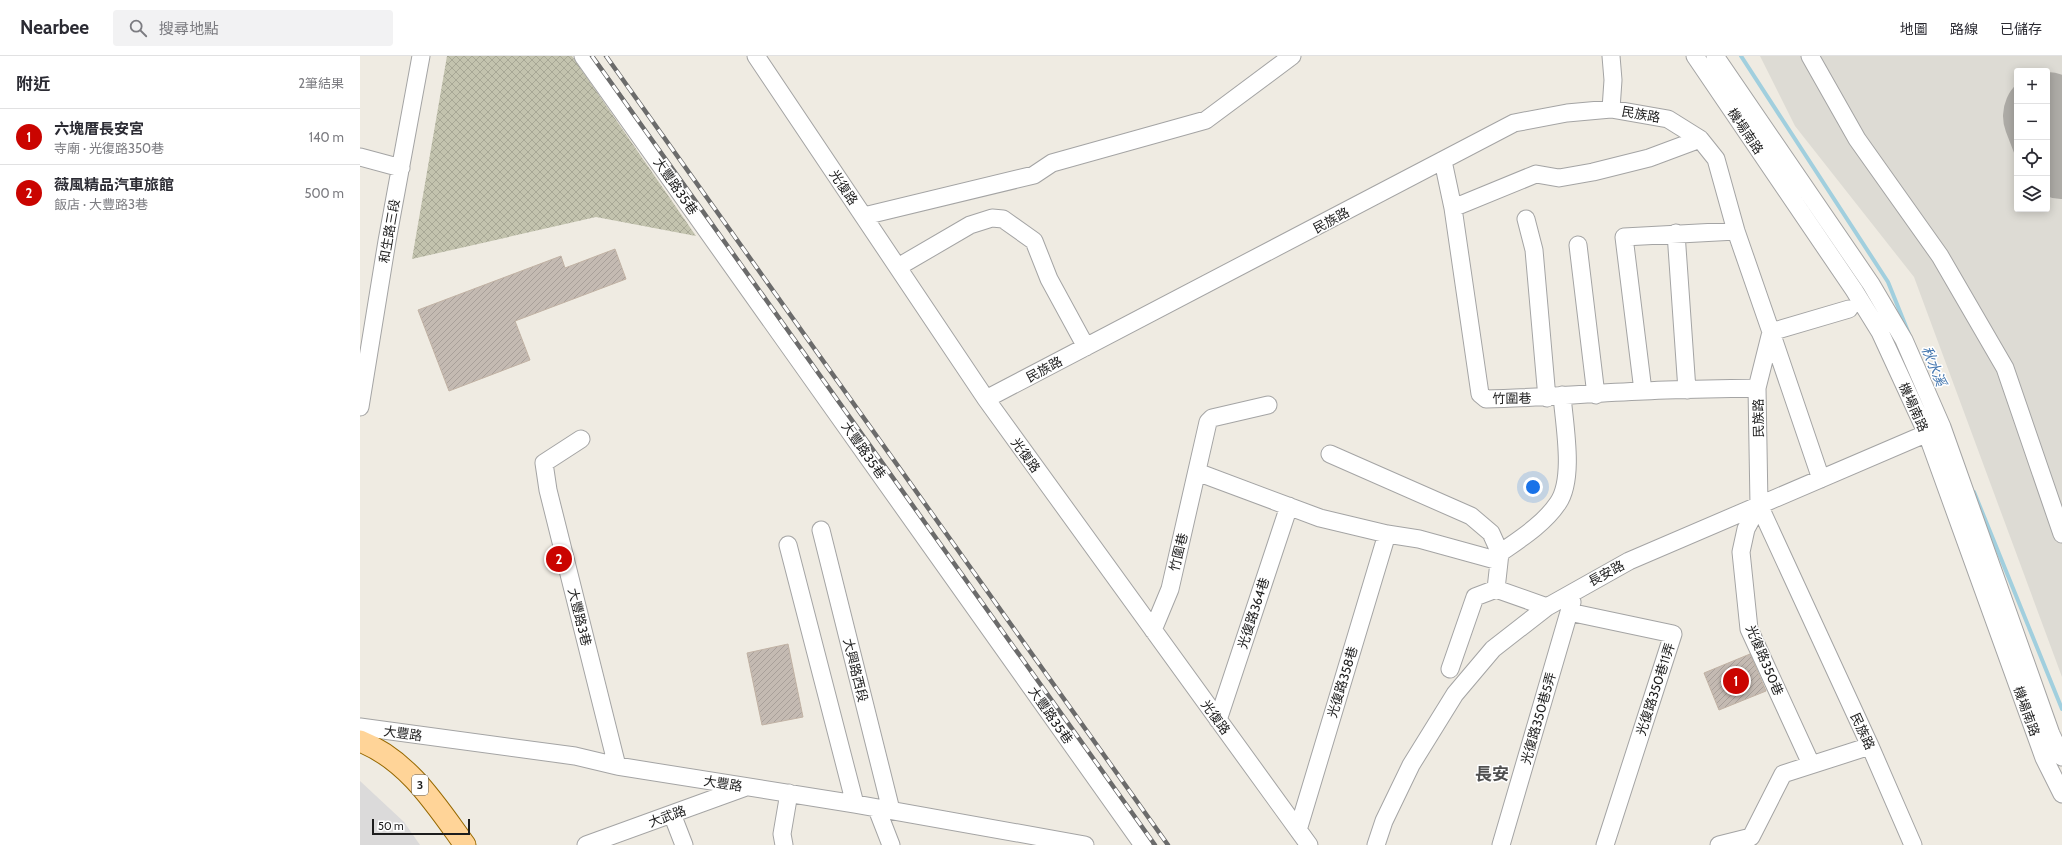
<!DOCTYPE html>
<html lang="zh-TW">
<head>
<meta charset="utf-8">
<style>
  body { margin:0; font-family:Cabin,"Noto Sans TC",sans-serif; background:#f2f2f3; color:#2b2b33 }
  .controls { position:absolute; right:12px; top:12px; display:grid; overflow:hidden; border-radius:4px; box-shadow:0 2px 10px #0003 }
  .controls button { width:36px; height:36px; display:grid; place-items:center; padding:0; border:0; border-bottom:1px solid #e1e1e2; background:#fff; color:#2b2b33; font:20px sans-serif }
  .scale { position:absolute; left:12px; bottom:10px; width:98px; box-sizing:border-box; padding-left:4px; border:2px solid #1d1d1d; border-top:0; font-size:11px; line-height:14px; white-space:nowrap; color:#1d1d1d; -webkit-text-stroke:3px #fff; paint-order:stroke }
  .you { position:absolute; left:1173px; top:431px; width:14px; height:14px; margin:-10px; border:3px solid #fff; border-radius:50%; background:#1a73e8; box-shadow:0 0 0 6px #1a73e833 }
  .badge { display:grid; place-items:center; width:26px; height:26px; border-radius:50%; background:#ca0400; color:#fff; font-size:13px; font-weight:700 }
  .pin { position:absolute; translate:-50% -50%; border:2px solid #fff; box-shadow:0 1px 4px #0006 }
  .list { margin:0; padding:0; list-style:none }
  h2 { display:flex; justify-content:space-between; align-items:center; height:52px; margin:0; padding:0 16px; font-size:17px }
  h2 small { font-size:13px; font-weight:400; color:#7c7c81 }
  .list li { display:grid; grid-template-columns:26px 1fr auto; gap:12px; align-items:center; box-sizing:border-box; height:56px; padding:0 16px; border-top:1px solid #e1e1e2 }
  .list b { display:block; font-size:15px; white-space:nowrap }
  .list p { margin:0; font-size:13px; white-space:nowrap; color:#7c7c81 }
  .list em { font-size:13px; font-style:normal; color:#7c7c81 }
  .icon { flex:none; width:22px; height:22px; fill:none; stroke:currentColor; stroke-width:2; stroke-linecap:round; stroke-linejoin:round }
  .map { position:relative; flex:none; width:1702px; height:789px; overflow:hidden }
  header { display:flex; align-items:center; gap:24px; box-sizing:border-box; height:56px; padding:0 20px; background:#fff; border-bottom:1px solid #e1e1e2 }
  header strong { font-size:19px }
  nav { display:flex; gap:22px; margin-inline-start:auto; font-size:14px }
  .search { width:280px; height:36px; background:#f2f2f3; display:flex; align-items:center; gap:10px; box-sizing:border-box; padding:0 14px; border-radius:4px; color:#7c7c81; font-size:15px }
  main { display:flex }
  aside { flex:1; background:#fff }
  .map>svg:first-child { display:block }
  .residential { fill:#dbdada }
  .airport { fill:#dddbd4; fill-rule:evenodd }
  .construction { fill:url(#construction-cross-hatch) }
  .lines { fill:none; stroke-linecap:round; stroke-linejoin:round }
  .stream { stroke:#a1cfde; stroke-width:4 }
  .runway { stroke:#adaba6; stroke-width:88 }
  .building { fill:url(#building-hatch); stroke:#c1b2a4 }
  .minor-casing { stroke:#a4a4a4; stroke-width:19 }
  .major-casing { stroke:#966800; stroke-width:23 }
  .minor { stroke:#fff; stroke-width:17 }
  .major { stroke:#ffd498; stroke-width:21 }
  .rail-casing { stroke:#6b6b6b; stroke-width:4.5 }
  .rail { stroke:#fff; stroke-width:3; stroke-dasharray:9; stroke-linecap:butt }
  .labels { text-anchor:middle; stroke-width:3; stroke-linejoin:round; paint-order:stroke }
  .shield { fill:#fff; stroke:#616161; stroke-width:1 }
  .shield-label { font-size:12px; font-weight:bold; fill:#1d1d1d }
  .street-label { font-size:13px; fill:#1d1d1d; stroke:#fff }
  .water-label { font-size:14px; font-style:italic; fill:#4779b0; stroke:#fff }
  .district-label { font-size:17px; font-weight:bold; fill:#505050; stroke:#fff }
</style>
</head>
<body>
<header>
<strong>Nearbee</strong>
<div class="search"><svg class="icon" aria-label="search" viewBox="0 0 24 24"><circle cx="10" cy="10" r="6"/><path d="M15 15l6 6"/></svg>搜尋地點</div>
<nav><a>地圖</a><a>路線</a><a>已儲存</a></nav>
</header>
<main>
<aside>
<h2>附近<small>2筆結果</small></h2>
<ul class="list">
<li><span class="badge">1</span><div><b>六塊厝長安宮</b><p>寺廟 · 光復路350巷</p></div><em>140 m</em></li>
<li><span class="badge">2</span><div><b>薇風精品汽車旅館</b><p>飯店 · 大豐路3巷</p></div><em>500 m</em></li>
</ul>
</aside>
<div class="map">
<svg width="1702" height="789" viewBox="0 0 1702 789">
  <defs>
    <pattern id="construction-cross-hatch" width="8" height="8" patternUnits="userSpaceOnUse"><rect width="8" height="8" fill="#c3c3ae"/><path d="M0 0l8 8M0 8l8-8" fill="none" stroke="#a7a795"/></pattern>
    <pattern id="building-hatch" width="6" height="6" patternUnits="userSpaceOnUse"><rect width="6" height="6" fill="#c4bab2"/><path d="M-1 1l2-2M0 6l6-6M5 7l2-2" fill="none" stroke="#a89f99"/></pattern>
  </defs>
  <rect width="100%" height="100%" fill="#efebe2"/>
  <path class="residential" d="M0,725L44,766L60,789H0Z"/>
  <path class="airport" d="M1400,0H1702V621L1554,221L1435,70ZM1657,15H1687V153H1657Z"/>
  <path class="construction" d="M87,0H212L336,180L236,161L52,203Z"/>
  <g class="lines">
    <path class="stream" d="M1381,0L1528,226L1549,278
      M1614,436L1702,653"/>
    <path class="runway" d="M1687,60L1702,99"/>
  </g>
  <path class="building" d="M255,193L266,223L155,265L170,304L89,335L58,254L201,200L205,212Z
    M428,588L443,661L402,669L387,597Z
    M1390,598L1406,635L1359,654L1344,617Z"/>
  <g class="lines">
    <g class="minor-casing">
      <path id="minor" d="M223,0L783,789
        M396,0L626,343L949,789
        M1251,0L1253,24L1251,53
        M1335,0L1494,234L1520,276L1567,378L1684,702L1702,738
        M1355,0L1511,228L1544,284L1582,371L1691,678L1702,701
        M1450,0L1497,83L1580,200L1645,312L1702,478
        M0,101L41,112
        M1083,105L1093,152L1120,338L1126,343C1179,342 1231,337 1284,335C1322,333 1360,333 1397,332
        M1093,152L1176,118L1199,122L1233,116L1289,102L1340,83
        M504,160L674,119L692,107L846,64L932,0
        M1166,163L1174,194L1187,342
        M1316,177L1327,334
        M1218,189L1236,339
        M538,211L610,169L632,162L643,163L674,185L689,223L726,291
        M1283,335L1264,181L1376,175
        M626,343L1154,67L1207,57L1251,53L1308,63L1340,83L1356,103L1376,175L1411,276L1397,332L1399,449L1510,690L1553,789
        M0,351L27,185L61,0
        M221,383L184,407L188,434L257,710
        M970,398L1111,460L1131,477L1140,497
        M837,416L960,462L1027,478L1059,483L1139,505
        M1461,423L1411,276L1489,253
        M1399,449L1386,473L1381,496L1389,573L1451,708
        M461,474L531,754
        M428,489L495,748
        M1136,533L1187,551
        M1209,556L1313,578L1245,789
        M793,574L810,533L848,366L852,362L908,349
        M1090,613L1115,541L1136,533L1140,497C1160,483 1184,468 1198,447C1215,422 1204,368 1202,339
        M858,664L929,450
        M0,671L215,700L257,710L495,748L725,789
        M517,753L531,789
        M312,758L324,789
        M938,774L1027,478
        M226,789L386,731
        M424,789L422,778L429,737
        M1016,789L1024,765L1051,709L1095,638L1133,593L1187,551L1269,505L1577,373
        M1141,789L1212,546
        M1359,789L1391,781L1423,718L1510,690"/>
    </g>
    <g class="major-casing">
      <path id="major" d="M0,685C48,704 76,749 105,789"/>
    </g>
    <use href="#minor" class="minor"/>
    <use href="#major" class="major"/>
    <g class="rail-casing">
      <path id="rail" d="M232,0L795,789
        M246,0L808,789"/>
    </g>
    <use href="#rail" class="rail"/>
  </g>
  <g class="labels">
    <rect class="shield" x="52" y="719" width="16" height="20" rx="3"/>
    <g class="shield-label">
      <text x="60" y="733">3</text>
    </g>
    <g class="street-label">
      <text transform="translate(1281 58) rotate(10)" y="5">民族路</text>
      <text transform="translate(1386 75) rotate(56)" y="5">機場南路</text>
      <text transform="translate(316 130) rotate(55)" y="5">大豐路35巷</text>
      <text transform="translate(484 131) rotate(56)" y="5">光復路</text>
      <text transform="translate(971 164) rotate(-28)" y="5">民族路</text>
      <text transform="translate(29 175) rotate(-80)" y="5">和生路三段</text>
      <text transform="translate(684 313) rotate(-28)" y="5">民族路</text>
      <text transform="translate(1152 342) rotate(-1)" y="5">竹圍巷</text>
      <text transform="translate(1554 351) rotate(66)" y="5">機場南路</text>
      <text transform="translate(1398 362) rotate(-91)" y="5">民族路</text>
      <text transform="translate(504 394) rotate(55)" y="5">大豐路35巷</text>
      <text transform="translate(666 399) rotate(54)" y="5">光復路</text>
      <text transform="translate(818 496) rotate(-76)" y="5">竹圍巷</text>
      <text transform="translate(1246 517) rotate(-28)" y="5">長安路</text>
      <text transform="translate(893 557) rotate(-72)" y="5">光復路364巷</text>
      <text transform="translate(220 561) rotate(76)" y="5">大豐路3巷</text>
      <text transform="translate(1405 604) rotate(67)" y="5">光復路350巷</text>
      <text transform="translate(496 614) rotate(76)" y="5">大興路西段</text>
      <text transform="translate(982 626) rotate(-73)" y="5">光復路358巷</text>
      <text transform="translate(1295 633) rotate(-72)" y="5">光復路350巷11弄</text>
      <text transform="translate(1667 655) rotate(70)" y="5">機場南路</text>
      <text transform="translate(691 659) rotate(55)" y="5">大豐路35巷</text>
      <text transform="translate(856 661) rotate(54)" y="5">光復路</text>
      <text transform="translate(1178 662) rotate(-74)" y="5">光復路350巷5弄</text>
      <text transform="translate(1503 675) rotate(65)" y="5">民族路</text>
      <text transform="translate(43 677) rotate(8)" y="5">大豐路</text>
      <text transform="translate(363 727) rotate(9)" y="5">大豐路</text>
      <text transform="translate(307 760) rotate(-20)" y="5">大武路</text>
    </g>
    <g class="water-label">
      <text transform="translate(1574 310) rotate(68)" y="5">秋水溪</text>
    </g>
    <g class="district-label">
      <text x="1132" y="724">長安</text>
    </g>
  </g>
</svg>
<div class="controls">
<button>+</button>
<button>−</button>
<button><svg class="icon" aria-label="locate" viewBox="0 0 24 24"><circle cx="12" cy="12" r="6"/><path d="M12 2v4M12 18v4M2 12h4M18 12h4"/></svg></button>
<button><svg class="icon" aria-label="layers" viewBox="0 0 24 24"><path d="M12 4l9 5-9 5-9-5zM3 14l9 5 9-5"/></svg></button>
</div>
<div class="scale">50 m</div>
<div class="you"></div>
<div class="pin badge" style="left:1376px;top:625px">1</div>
<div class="pin badge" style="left:199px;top:503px">2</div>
</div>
</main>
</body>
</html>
